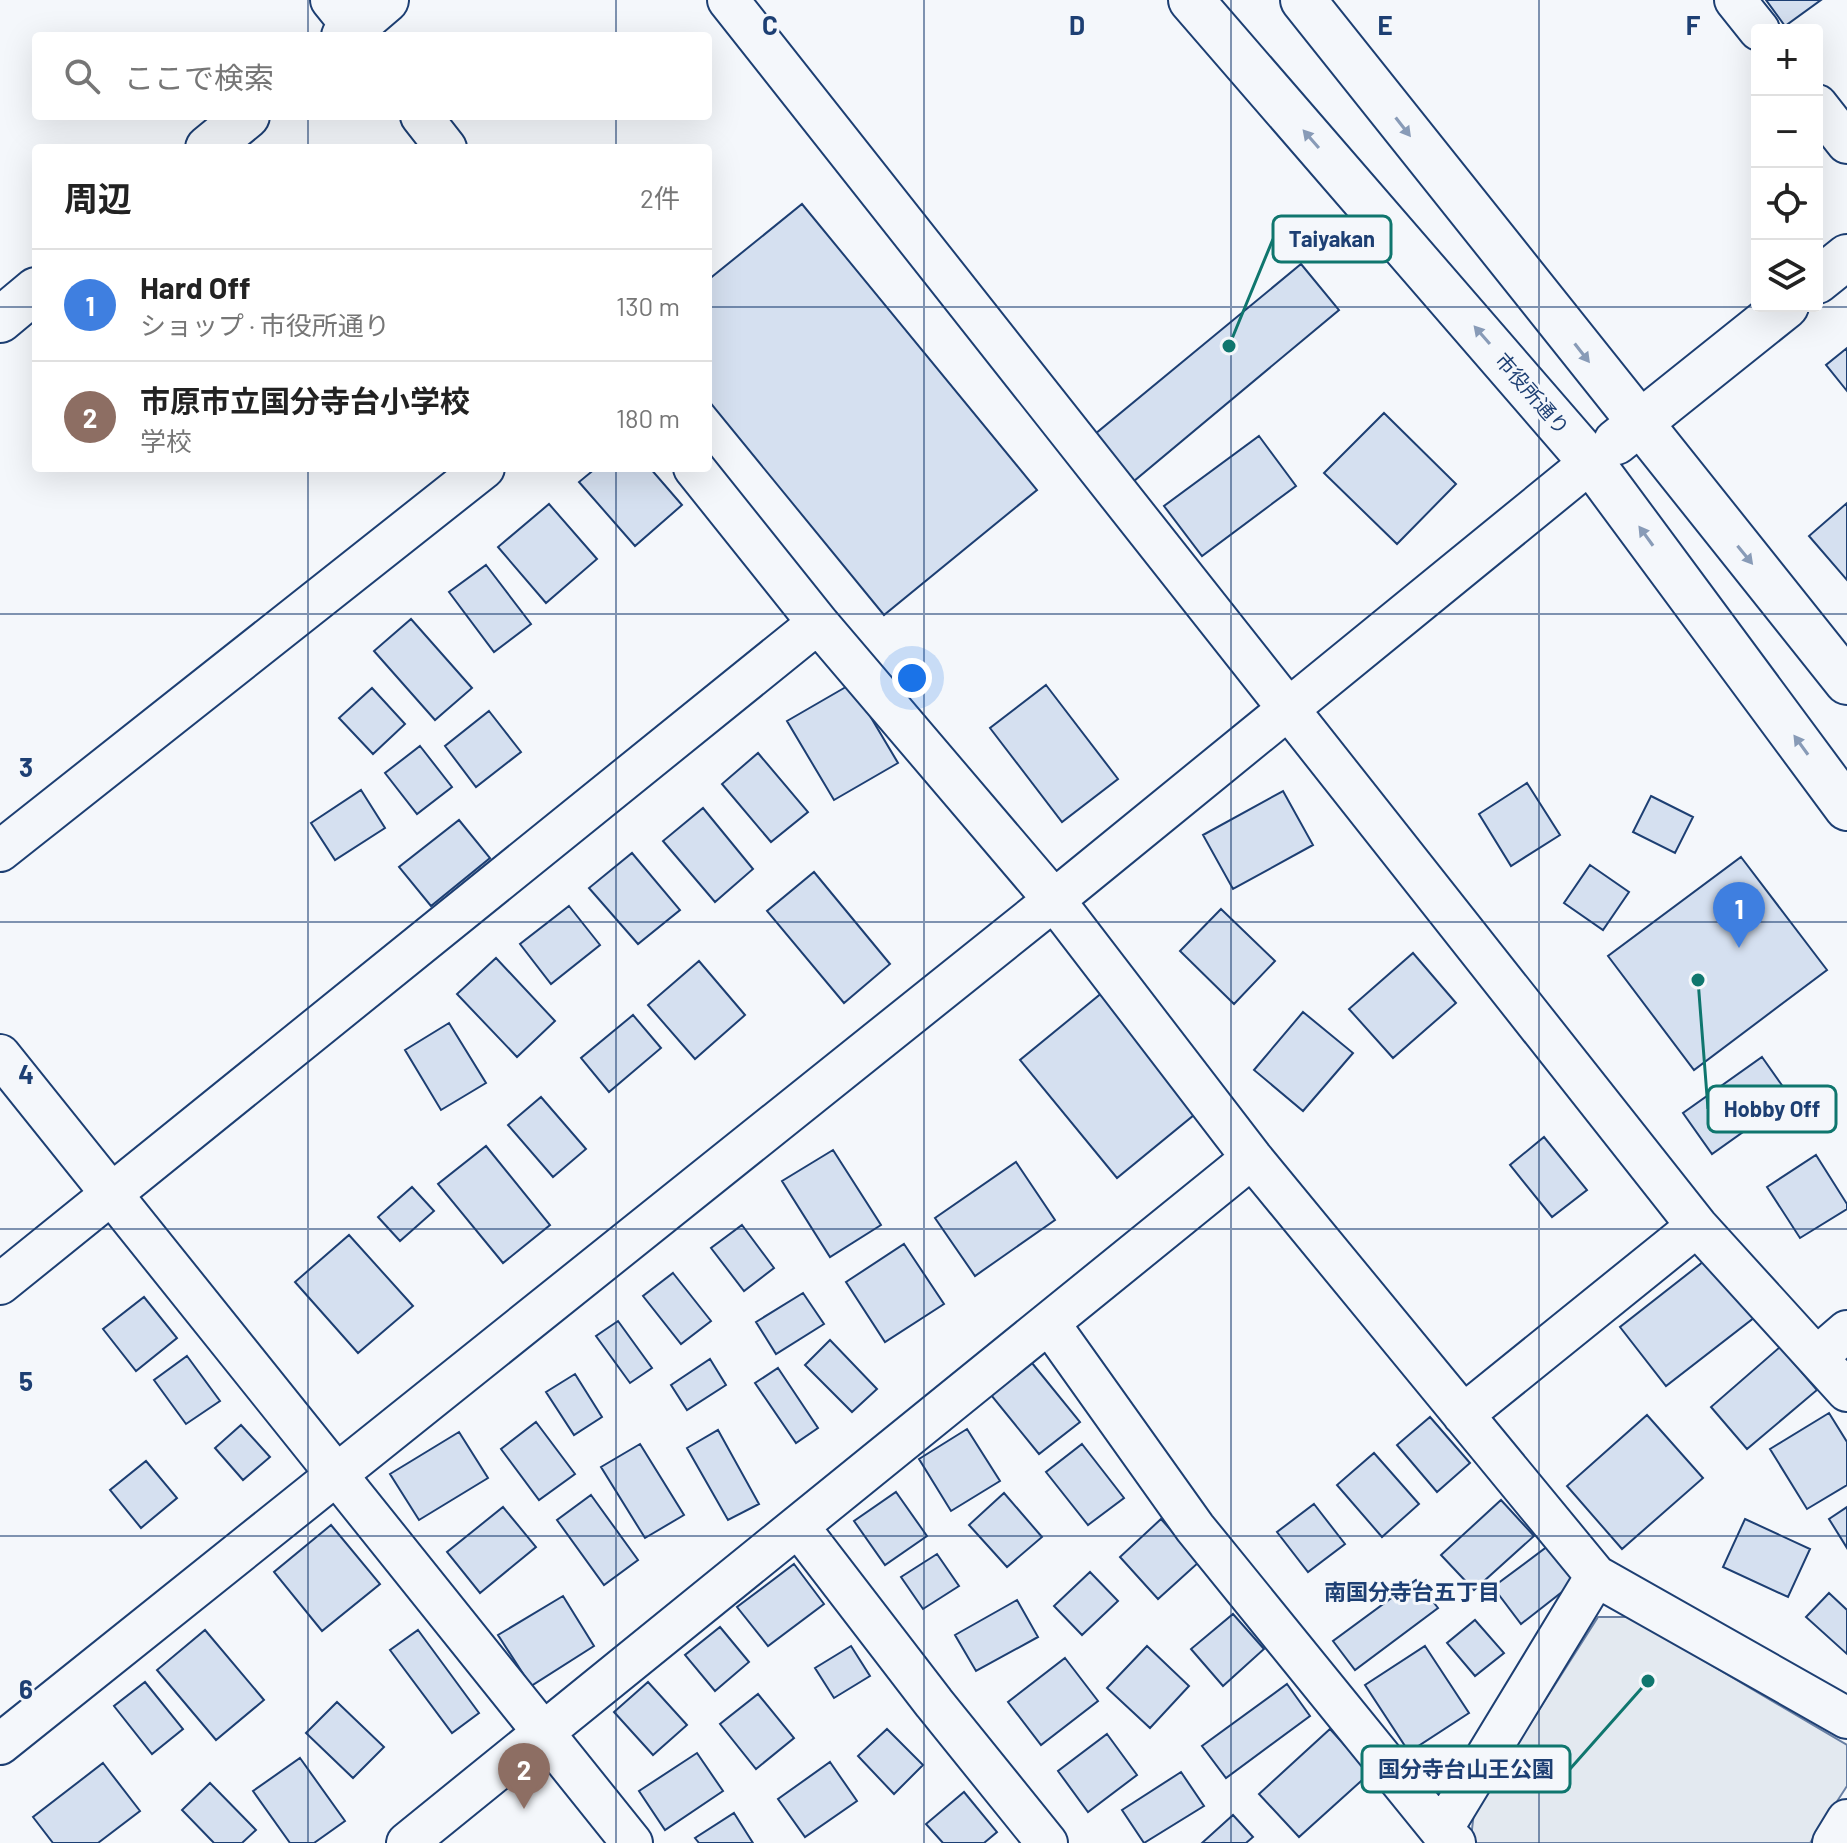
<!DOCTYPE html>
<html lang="ja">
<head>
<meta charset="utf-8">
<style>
  body { margin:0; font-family:Barlow,"Noto Sans JP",sans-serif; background:#f2f2f2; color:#222 }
  .controls { position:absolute; right:24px; top:24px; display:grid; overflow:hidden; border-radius:8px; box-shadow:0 8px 32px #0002 }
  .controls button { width:72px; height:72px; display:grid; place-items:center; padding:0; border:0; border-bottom:2px solid #e0e0e0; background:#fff; color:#222; font:40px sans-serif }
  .you { position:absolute; left:912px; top:678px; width:28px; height:28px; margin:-20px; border:6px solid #fff; border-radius:50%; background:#1a73e8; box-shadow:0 0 0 12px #1a73e833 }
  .badge { display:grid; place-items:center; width:52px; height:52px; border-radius:50%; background:#db2777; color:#fff; font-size:26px; font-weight:700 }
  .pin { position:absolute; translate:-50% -66px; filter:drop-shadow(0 2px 4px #0008) }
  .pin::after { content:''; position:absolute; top:42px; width:28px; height:24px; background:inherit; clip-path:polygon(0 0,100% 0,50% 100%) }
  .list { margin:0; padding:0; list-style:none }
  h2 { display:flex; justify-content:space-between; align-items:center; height:104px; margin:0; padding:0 32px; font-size:34px }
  h2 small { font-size:26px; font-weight:400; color:#767676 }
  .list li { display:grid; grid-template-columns:52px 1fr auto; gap:24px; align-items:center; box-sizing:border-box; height:112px; padding:0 32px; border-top:2px solid #e0e0e0 }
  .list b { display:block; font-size:30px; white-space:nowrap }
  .list p { margin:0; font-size:26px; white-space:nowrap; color:#767676 }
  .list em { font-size:26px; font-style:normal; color:#767676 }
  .icon { flex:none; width:44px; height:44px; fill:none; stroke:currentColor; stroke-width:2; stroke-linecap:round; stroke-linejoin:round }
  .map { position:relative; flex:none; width:1847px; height:1843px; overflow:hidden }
  .search { position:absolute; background:#fff; box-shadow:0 8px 32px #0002; left:32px; top:32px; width:680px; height:88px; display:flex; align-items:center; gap:20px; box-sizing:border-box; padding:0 28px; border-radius:8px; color:#767676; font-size:30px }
  .panel { position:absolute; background:#fff; box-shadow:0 8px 32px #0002; left:32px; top:144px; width:680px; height:328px; border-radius:8px }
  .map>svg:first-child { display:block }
  .green { fill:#e3e9f0; stroke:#687fa3; stroke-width:2 }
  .building { fill:#d5e0f0; stroke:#1d3f73; stroke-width:2 }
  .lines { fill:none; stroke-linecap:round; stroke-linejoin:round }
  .street-casing { stroke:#1d3f73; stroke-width:44 }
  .secondary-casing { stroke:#1d3f73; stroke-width:48 }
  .street { stroke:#f4f7fb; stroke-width:40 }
  .secondary { stroke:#f4f7fb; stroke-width:44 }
  .oneway { fill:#889bb7 }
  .grid { fill:none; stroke:#1d3f73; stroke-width:2; stroke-opacity:0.55 }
  .labels { text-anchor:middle; stroke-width:6; stroke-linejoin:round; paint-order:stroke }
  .street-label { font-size:20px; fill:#1d3f73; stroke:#f4f7fb }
  .neighbourhood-label { font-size:22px; font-weight:bold; fill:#1d3f73; stroke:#f4f7fb }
  .grid-label { font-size:26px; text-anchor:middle; font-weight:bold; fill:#1d3f73; stroke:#f4f7fb; stroke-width:6; stroke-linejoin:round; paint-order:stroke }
  .leader { fill:none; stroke:#0f766e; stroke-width:3 }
  .callout-dot { fill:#0f766e; stroke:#f4f7fb; stroke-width:3 }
  .callout { fill:#f4f7fb; stroke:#0f766e; stroke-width:3 }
  .callout-label { font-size:22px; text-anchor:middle; font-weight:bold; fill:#1d3f73 }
</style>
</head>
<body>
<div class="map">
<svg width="1847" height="1843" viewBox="0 0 1847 1843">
  <rect width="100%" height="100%" fill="#f4f7fb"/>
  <path class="green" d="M1598,1617H1630L1847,1745V1786L1810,1843H1477L1471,1838L1474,1812Z"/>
  <path class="building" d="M1766,0H1821L1785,26Z
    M802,204L1037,490L884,615L708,400V280Z
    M1301,264L1339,310L1122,491L1083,444Z
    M1847,348V391L1826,365Z
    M1384,413L1456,484L1397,544L1324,473Z
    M1259,436L1296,486L1202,556L1164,506Z
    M596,468H650L682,505L635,546L579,482Z
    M1847,503V580L1809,536Z
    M549,504L597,559L546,603L498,547Z
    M486,565L531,624L494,652L449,592Z
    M411,619L472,688L435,720L374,651Z
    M851,684L898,763L834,800L787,721Z
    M1046,685L1118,779L1062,822L990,728Z
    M372,688L405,724L373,754L339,718Z
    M489,711L521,752L476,787L445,746Z
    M420,746L452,787L417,814L385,773Z
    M758,753L808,812L771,842L722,784Z
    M1527,783L1560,835L1511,866L1479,814Z
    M361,790L385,828L335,860L311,823Z
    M1283,791L1313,845L1233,889L1203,835Z
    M1651,796L1693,817L1675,853L1633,832Z
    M703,808L753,869L715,902L663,841Z
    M459,820L490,858L431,906L399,867Z
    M632,853L680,910L638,944L589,888Z
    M1741,857L1827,970L1694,1070L1608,956Z
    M1590,865L1629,892L1603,930L1564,903Z
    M814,872L890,964L844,1003L767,911Z
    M569,906L600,945L551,984L520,944Z
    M1221,909L1275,961L1234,1004L1180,951Z
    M1413,953L1456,1003L1393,1058L1349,1009Z
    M496,958L555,1021L517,1057L457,994Z
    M699,961L745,1015L695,1059L648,1005Z
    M1103,992L1200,1110L1117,1178L1020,1060Z
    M1303,1012L1353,1053L1303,1111L1254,1070Z
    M633,1015L661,1048L609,1092L581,1058Z
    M449,1023L486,1083L441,1110L405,1050Z
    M1762,1057L1791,1098L1712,1154L1683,1113Z
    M541,1097L586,1149L553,1177L508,1125Z
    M1544,1137L1587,1190L1552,1217L1510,1165Z
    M486,1146L550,1225L503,1263L438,1184Z
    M833,1150L881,1225L830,1257L782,1181Z
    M1816,1155L1847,1204V1209L1800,1238L1767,1187Z
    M1016,1162L1055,1220L975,1276L935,1218Z
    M412,1187L434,1211L400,1241L378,1217Z
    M742,1225L774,1268L744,1291L711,1248Z
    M349,1235L413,1306L358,1353L295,1282Z
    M904,1244L944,1304L885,1342L846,1282Z
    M1708,1258L1755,1317L1666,1386L1620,1327Z
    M673,1273L711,1321L681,1344L643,1296Z
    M803,1293L824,1324L776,1354L756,1322Z
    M144,1297L177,1338L136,1371L103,1329Z
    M618,1321L652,1368L630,1383L596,1336Z
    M830,1340L877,1389L852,1412L805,1365Z
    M1780,1347L1817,1390L1747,1449L1711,1407Z
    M187,1356L220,1401L186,1424L154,1380Z
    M710,1359L726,1385L687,1410L671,1385Z
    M1032,1363L1080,1422L1039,1454L991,1395Z
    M778,1368L818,1428L796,1443L755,1383Z
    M575,1374L602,1417L574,1435L546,1392Z
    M1829,1413L1847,1442V1485L1807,1509L1770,1449Z
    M1647,1415L1703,1478L1622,1549L1567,1486Z
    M1430,1417L1470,1463L1437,1492L1397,1445Z
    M536,1422L575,1474L539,1500L501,1449Z
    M241,1425L270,1457L243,1480L215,1448Z
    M967,1429L1000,1481L951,1511L919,1459Z
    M718,1430L759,1504L728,1520L687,1448Z
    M459,1432L488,1478L419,1520L390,1474Z
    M640,1444L684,1515L645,1538L601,1467Z
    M1082,1444L1124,1498L1088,1525L1046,1472Z
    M1374,1453L1419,1504L1382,1537L1337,1485Z
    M146,1461L177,1498L141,1528L110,1490Z
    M896,1492L927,1536L885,1565L854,1521Z
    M1004,1493L1042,1537L1007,1567L969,1525Z
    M591,1495L638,1560L604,1585L557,1520Z
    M1501,1500L1534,1536L1474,1590L1441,1555Z
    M1314,1504L1345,1544L1308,1572L1277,1532Z
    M503,1507L536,1547L480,1593L447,1552Z
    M1847,1507V1548L1829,1519Z
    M1161,1519L1199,1562L1158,1599L1120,1557Z
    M1745,1519L1810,1549L1788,1597L1723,1567Z
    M331,1525L380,1584L322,1631L274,1572Z
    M1548,1546L1576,1581L1521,1624L1493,1587Z
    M937,1554L959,1586L923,1609L901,1577Z
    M794,1564L824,1604L768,1646L737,1607Z
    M1090,1572L1118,1601L1082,1635L1054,1606Z
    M1416,1580L1438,1608L1355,1670L1333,1641Z
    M1829,1593L1847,1610V1654L1806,1617Z
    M563,1596L594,1646L531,1686L498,1635Z
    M1017,1600L1038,1637L976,1671L955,1635Z
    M1233,1614L1264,1649L1223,1686L1191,1649Z
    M1475,1620L1504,1653L1475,1676L1447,1643Z
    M720,1627L749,1662L715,1691L685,1655Z
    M205,1630L264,1700L216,1740L157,1670Z
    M418,1630L479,1713L452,1733L390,1650Z
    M851,1646L870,1676L834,1698L815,1668Z
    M1147,1646L1189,1686L1150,1728L1107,1688Z
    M1425,1646L1469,1713L1409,1752L1365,1685Z
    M1065,1658L1098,1701L1041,1745L1008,1702Z
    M145,1682L183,1729L152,1754L114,1706Z
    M648,1682L687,1725L653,1755L614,1712Z
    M1287,1684L1310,1716L1226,1778L1202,1746Z
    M758,1694L794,1738L756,1769L720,1724Z
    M337,1702L384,1747L353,1778L306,1733Z
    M887,1729L923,1765L894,1794L858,1756Z
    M1330,1729L1370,1773L1299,1837L1259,1794Z
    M1107,1734L1137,1775L1088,1812L1058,1771Z
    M697,1753L723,1791L665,1830L639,1791Z
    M300,1758L345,1821L314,1843H290L253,1791Z
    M830,1762L857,1801L805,1837L778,1799Z
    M103,1763L140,1811L98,1843H53L33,1817Z
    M1181,1772L1204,1806L1144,1843L1122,1810Z
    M210,1783L256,1830L242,1843H214L182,1810Z
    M964,1792L997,1832L984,1843H943L926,1824Z
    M734,1813L753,1843H699L695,1838Z
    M1233,1815L1253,1837L1246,1843H1202Z"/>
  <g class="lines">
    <g class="street-casing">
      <path id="street" d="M331,0L360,36
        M728,0L1697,1226L1847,1391
        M1735,0L1759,30
        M1817,105L1847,143
        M421,116L446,148
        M694,468L818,623L1054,900L1252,1158L1596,1576L1847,1718
        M0,851L484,468
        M0,1055L632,1843
        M0,1284L818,623
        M1049,1323L1195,1528L1441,1831L1455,1843
        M1818,1356L1847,1331
        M1463,1415L1697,1226
        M798,1526L934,1703L1047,1843
        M0,1744L1054,900L1591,462
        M1441,1831L1596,1576
        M407,1843L1252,1158
        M1833,1843L1847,1820"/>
    </g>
    <g class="secondary-casing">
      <path id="secondary" d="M1191,0L1591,462L1847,808
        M1303,0L1847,682
        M344,36L386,0
        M208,148L247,116
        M1817,281L1847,257
        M0,320L36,290
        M1616,442L1786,306"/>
    </g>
    <use href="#street" class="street"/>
    <use href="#secondary" class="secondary"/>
  </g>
  <defs><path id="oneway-solid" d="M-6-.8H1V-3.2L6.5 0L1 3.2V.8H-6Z" transform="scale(2)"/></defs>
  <g class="oneway">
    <use href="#oneway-solid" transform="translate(1403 127) rotate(52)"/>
    <use href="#oneway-solid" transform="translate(1311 139) rotate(-131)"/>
    <use href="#oneway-solid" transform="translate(1482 335) rotate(-131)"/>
    <use href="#oneway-solid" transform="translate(1582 353) rotate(52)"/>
    <use href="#oneway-solid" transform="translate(1646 536) rotate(-126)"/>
    <use href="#oneway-solid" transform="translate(1745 555) rotate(51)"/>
    <use href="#oneway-solid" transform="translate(1801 745) rotate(-126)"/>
  </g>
  <path class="grid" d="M308,0V36M616,0V36M924,0V1843M1231,0V1843M1539,0V1843M308,116V148M616,116V148M0,307H36M708,307H1847M308,468V1843M616,468V1843M0,614H1847M0,922H1847M0,1229H1847M0,1536H1847"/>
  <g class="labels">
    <g class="street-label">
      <text transform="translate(1532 394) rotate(49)" y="7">市役所通り</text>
    </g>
    <g class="neighbourhood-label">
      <text x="1412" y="1600">南国分寺台五丁目</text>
    </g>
  </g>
  <g class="grid-label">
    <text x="770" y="35">C</text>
    <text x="1077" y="35">D</text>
    <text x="1385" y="35">E</text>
    <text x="1693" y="35">F</text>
    <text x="26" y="777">3</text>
    <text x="26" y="1084">4</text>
    <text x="26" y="1391">5</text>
    <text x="26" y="1699">6</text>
  </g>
  <path class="leader" d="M1229 346L1273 239M1698 980L1708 1109M1648 1681L1570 1769"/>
  <g class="callout-dot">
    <circle cx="1229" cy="346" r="8"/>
    <circle cx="1698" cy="980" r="8"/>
    <circle cx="1648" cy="1681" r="8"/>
  </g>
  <g class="callout">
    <rect x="1273" y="216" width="118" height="46" rx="8"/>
    <rect x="1708" y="1086" width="128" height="46" rx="8"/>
    <rect x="1362" y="1746" width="208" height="46" rx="8"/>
  </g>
  <g class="callout-label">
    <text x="1332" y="247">Taiyakan</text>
    <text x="1772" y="1117">Hobby Off</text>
    <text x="1466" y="1777">国分寺台山王公園</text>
  </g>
</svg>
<div class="controls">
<button>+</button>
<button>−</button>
<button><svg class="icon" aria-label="locate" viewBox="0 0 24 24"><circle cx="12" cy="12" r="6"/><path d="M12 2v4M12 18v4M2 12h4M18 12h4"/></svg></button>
<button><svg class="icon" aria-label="layers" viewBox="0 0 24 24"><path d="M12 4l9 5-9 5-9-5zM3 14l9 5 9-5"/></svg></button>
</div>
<div class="you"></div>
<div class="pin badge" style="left:1739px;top:948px;background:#3f7fe0">1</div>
<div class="pin badge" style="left:524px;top:1809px;background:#8d6e63">2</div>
<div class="search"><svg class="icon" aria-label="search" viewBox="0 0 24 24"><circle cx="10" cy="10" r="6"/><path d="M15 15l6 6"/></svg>ここで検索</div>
<section class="panel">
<h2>周辺<small>2件</small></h2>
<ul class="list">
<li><span class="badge" style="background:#3f7fe0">1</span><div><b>Hard Off</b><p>ショップ · 市役所通り</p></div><em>130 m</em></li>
<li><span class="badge" style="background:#8d6e63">2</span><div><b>市原市立国分寺台小学校</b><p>学校</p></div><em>180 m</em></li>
</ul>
</section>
</div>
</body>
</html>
